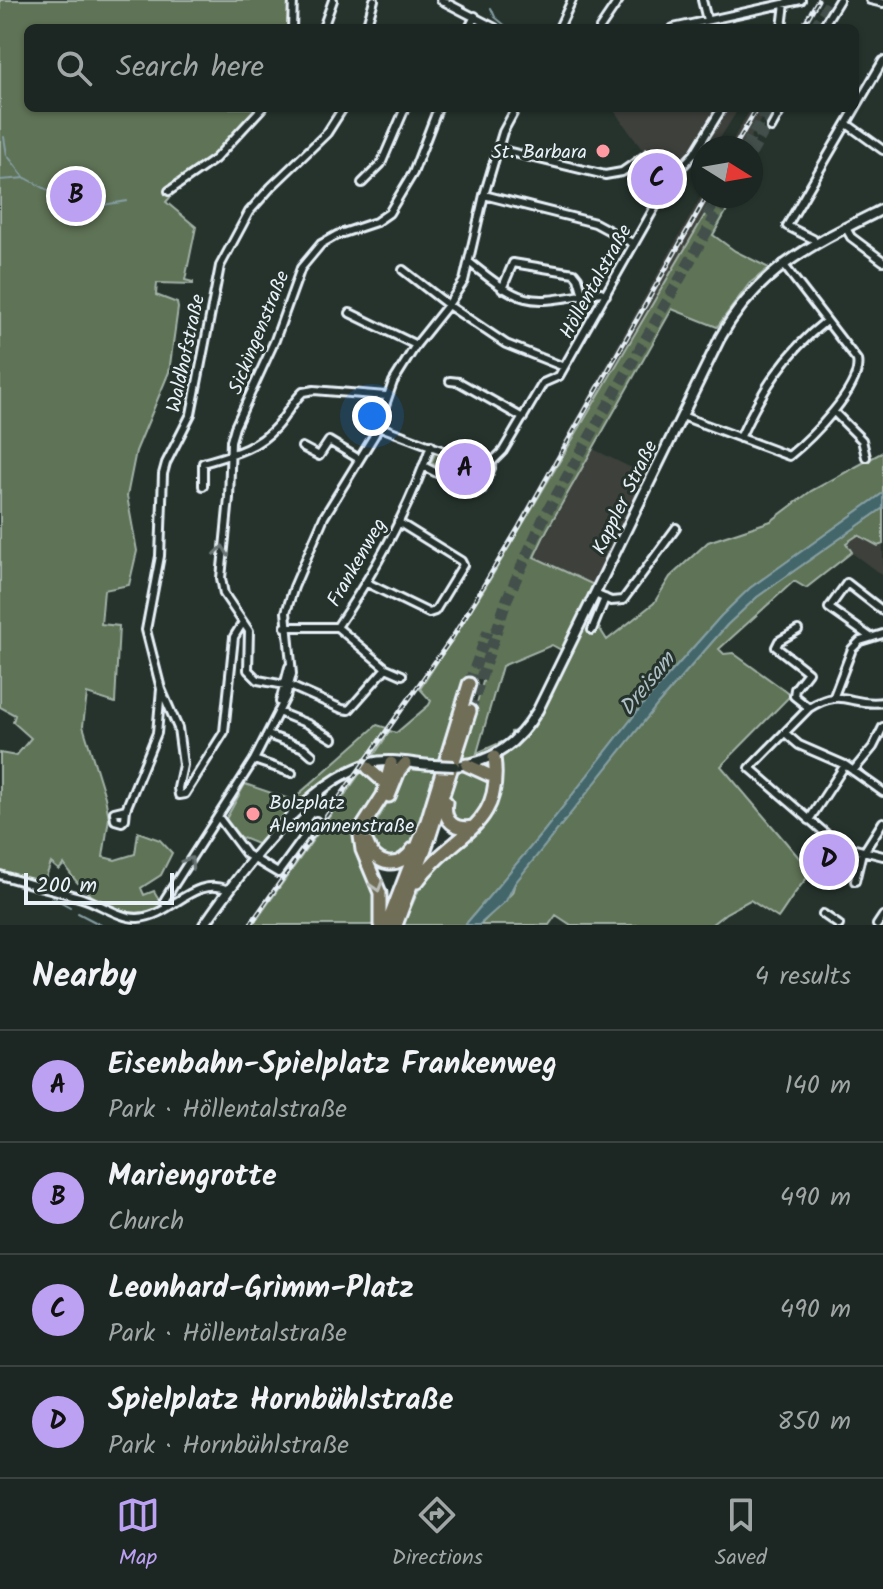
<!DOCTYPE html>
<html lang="en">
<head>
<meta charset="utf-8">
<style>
  body { margin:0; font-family:Kalam,sans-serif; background:#29322f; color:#f1f3f6 }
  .compass { position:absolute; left:691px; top:136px; width:72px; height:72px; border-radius:50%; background:#1c2622; box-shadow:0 2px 6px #0004; rotate:101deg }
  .scale { position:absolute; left:24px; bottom:20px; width:150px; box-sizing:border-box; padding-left:8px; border:4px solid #e8f1f8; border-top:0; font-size:22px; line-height:28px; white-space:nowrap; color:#e8f1f8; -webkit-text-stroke:6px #26332d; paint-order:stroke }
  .you { position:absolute; left:372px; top:416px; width:28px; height:28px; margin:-20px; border:6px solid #fff; border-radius:50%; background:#1a73e8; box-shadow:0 0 0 12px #1a73e833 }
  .badge { display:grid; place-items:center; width:52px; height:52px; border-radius:50%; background:#bca0f2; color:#111; font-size:26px; font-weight:700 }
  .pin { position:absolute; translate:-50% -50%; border:4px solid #fff; box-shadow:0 2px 8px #0006 }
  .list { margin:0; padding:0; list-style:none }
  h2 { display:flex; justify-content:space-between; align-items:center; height:104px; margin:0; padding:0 32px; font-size:34px }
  h2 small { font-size:26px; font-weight:400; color:#a0a5a5 }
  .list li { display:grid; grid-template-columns:52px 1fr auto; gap:24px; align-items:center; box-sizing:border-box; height:112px; padding:0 32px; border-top:2px solid #3a4340 }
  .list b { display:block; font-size:30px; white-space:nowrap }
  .list p { margin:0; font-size:26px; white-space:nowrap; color:#a0a5a5 }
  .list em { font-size:26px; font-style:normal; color:#a0a5a5 }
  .icon { flex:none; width:44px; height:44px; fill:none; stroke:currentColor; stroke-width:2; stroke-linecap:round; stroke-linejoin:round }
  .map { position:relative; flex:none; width:883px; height:925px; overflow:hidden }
  .search { position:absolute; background:#1c2622; box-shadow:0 2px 6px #0004; left:24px; right:24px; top:24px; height:88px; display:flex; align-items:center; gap:20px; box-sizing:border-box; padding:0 28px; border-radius:12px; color:#a0a5a5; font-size:30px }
  .sheet { height:552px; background:#1c2622 }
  nav { display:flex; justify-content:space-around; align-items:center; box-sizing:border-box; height:112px; border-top:2px solid #3a4340; background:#1c2622; font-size:22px; color:#a0a5a5 }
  nav a { display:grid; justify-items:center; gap:4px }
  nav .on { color:#bca0f2 }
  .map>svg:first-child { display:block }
  .built { fill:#3c413b }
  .green { fill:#5e7357; stroke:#a3b2a8; stroke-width:2; fill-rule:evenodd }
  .water { fill:#43666a; stroke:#859ea3; stroke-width:2 }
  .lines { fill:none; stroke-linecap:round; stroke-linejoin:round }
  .stream { stroke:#859ea3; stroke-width:2 }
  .highway-tunnel { stroke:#43504b; stroke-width:11; stroke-dasharray:11 5.5; stroke-linecap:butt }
  .street-casing { stroke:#e8f1f8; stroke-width:12 }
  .secondary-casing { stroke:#e8f1f8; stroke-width:14 }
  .highway-casing { stroke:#e8f1f8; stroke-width:17 }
  .street { stroke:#26332d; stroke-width:6 }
  .secondary { stroke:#26332d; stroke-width:8 }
  .highway { stroke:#716e59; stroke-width:11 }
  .rail-casing { stroke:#e8f1f8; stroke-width:5 }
  .rail { stroke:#26332d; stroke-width:2; stroke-dasharray:6; stroke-linecap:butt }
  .secondary-bridge-casing { stroke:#e8f1f8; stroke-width:14; stroke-linecap:butt }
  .secondary-bridge { stroke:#26332d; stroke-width:8 }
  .oneway { stroke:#6a7674 }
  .oneway2 { stroke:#b8bdb8 }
  .poi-dot { fill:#ff9aa2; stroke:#26332d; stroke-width:3 }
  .labels { text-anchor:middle; stroke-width:6; stroke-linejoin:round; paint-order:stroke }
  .poi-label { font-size:20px; fill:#e8f1f8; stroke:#26332d; text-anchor:end }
  .street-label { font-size:20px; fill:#e8f1f8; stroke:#26332d }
  .water-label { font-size:22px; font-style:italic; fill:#aec0c6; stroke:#26332d }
</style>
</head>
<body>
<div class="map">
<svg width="883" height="925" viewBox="0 0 883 925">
  <rect width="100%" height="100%" fill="#26332d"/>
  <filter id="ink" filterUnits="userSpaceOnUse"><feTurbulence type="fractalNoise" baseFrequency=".0125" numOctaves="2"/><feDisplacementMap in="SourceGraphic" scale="16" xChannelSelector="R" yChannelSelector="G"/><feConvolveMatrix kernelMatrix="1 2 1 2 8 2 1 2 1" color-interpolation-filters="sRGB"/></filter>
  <g filter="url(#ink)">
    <path class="built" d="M612,108H739L714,148H703V156L693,151L676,168L641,148Z
      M751,108H767L745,148H728Z
      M703,193V196H716L456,636L253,925H247L452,633L517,525Z
      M593,449L648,476L621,525L594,585L534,557Z
      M859,535L868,542L878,546L883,544V576L852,553L837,564L830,554Z"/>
    <path class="green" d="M0,0H291V28H28V108H259L212,160L180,186L166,202L196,227L185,280L193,282V284L157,283L156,295L177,303L178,308L169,372L136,451L127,496L137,551L129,585L104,590L101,624L119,626L115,703L87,694L83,726L105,797L109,818L103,857L115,860L135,854L138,832L160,840L172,853L161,875L141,888L144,895L154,891L163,906C125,925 84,898 64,864L59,870L51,863L43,885L0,872V753L16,756L31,738L13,722L15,715L0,707Z
      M716,196H735L713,235L735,251L769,268L749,284L717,327L672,309L547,530L534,557L594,585L581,612L593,618L607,640L654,603L670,577L708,542L771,521L811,491L883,452V493L750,588L721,616L644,703L544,831L465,925H403L425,876L480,827L494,809L499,788L496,752L461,760L484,678L477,676L440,761H370L390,731L396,733L429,705L431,701L420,689L485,588ZM552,645L561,650L534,711L519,731L511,732V738L477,753L502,666Z
      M436,451L475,466L488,467L479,487L431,463Z
      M883,508V544L878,546L858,535L846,543L852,552L806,588L794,581L719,649L724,654L733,653L791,695L721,766L812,873C796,888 791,900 778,918L750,900L726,913L711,925H571L556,915L549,925H480L512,893L515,883L658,704L727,625L757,597Z
      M377,725L387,728L350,781L344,780L311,807L306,802L260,845L240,837L226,819L245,784L292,800Z
      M406,769L437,771L411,847L398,859L380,858L370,841L372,830Z
      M475,771L489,781V799L470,825L455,824L447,804L456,772Z
      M361,772H370L383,786L361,826L373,879L378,925H253Z"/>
    <path class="water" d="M883,493V508L757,597L727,625L658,704L515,883L506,901L479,925H465L544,831L644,703L721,616L750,588Z"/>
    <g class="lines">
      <path class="stream" d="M491,8L495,17L508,28
        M4,137L7,155L25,178
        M0,180L26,178L71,203
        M84,205L97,206
        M103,205L127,201
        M52,897L70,907
        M78,913L101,925"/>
      <path class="highway-tunnel" d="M814,28L831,0
        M745,148L768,108
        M751,154L777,108
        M707,216L718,196
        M469,684L488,631
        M470,711L507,599L544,517L727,196"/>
      <g class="street-casing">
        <path id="street" d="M441,0L495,28
          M702,0L707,20
          M870,0L883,3
          M292,28L293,0
          M323,28L333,0
          M366,28L374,0
          M469,28L475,16
          M559,28L572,0
          M600,28L619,0
          M673,28L801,0
          M782,28L785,3
          M822,28L839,0
          M847,124L883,150
          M771,128L782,108
          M498,149L605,175L622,172L648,154L677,172
          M362,183L381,164L405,108
          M169,191L215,159L262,108
          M484,195L595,223L634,244
          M846,228L851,237L883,261
          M815,243L813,239L787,226L883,61
          M469,262C528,310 529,303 601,292L606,295
          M403,270L448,305L506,344L564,367
          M502,289L513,263L574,273L578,278L583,295
          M350,313L416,345
          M450,381L459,382L523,418
          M834,412L862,440L866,457
          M682,416L789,456C810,439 863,387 857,360L783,264
          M378,426L475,463L490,464L503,451L543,383L559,376L672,177L694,154L722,108
          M740,438C761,392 785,353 826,321
          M302,447L319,456L329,441L359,459
          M423,466L476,493L482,489L491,468L490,464
          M203,486V463C230,455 257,449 276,427C286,416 292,402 303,392L314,390L386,396
          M367,583L429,613L435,611L463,565L461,561L398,522
          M595,594L611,601L623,600L676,528
          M242,624L234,637L224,732L185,794L179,795L178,788L183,765L178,728L161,689L146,630L160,556L163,474L166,463L191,414L220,266L249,212L271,187L327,133L343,108
          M285,627H337
          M337,627L386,668L349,710L342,709L290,686L258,680L248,670L249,631L224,594L221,578L229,498L231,441L235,427L275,340L301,268L321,244L337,235L376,222L389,213L413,173L438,108
          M337,627C375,571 409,510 431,445
          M592,630L605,598
          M798,630L779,641L776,647L808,672L795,689L794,696L809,708
          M870,637L829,608L847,583L883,611
          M386,668L402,675
          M834,696L852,649L860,641L883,634
          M280,702L289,667
          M883,702C849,707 843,686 809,708L750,768L839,845L883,856
          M278,712L308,724L333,739
          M785,733L799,745L845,765L883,792
          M268,735L304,748L312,755
          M254,760L292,773
          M853,771L873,747L883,727
          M126,809L114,812L115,820L122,822L125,819L126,809L157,733L161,689
          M219,818L246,854L278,873L316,821
          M809,820L845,765
          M864,852L883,822
          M0,875C28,884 57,890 85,899C100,904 122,919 138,918C173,916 192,875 229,890
          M855,881L862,852
          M166,908L165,899L254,760L286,697L292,674L286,612L294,587L324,517L375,434L393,382L416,345L448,305L464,281L484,195L503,132L516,108
          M823,914L839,925
          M877,925L883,916"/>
      </g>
      <g class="secondary-casing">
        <path id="secondary" d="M454,766C493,763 518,743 538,710L720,338C759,268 815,243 883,209
          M204,925C241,872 306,781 371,763C389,758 414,764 433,765"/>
      </g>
      <g class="highway-casing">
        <path id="highway" d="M467,765L489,775
          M368,768L386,784
          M389,796L399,771L405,764
          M446,802C443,822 455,830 473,827
          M367,843C376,867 399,870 413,849
          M417,882C452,832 504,830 494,757
          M380,925V893L362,850L360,836L363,826L383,795L391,763
          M387,925L427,821L469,684
          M396,925L429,838L470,711"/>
      </g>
      <use href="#street" class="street"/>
      <use href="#secondary" class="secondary"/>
      <use href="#highway" class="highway"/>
      <g class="rail-casing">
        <path id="rail" d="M802,28L818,0
          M734,148L757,108
          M250,925L454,635L519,527L707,196"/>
      </g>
      <use href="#rail" class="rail"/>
      <g class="secondary-bridge-casing">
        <path id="secondary-bridge" d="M433,765L454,766"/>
      </g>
      <use href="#secondary-bridge" class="secondary-bridge"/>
    </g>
    <defs><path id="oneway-chevron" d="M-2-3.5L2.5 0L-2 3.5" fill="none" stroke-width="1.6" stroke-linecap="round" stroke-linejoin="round" transform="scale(2)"/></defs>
    <g class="oneway">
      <use href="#oneway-chevron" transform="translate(222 551) rotate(-83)"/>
      <use href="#oneway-chevron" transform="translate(189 862) rotate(-56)"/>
    </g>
    <use class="oneway2" href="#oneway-chevron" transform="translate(377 886) rotate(73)"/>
  </g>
  <g class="poi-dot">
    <circle cx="603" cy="151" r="8"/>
    <circle cx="253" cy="814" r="8"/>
  </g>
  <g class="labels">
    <g class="poi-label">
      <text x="587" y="158">St. Barbara</text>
      <text x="269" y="809" text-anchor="start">Bolzplatz<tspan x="269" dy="23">Alemannenstraße</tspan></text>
    </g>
    <g class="street-label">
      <text transform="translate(595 281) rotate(-61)" y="7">Höllentalstraße</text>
      <text transform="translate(258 332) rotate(-68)" y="7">Sickingenstraße</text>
      <text transform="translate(185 353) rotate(-78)" y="7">Waldhofstraße</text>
      <text transform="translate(624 497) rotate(-64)" y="7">Kappler Straße</text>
      <text transform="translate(356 562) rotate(-60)" y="7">Frankenweg</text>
    </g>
    <g class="water-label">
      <text transform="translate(646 683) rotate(-51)" y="8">Dreisam</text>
    </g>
  </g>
</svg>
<svg class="compass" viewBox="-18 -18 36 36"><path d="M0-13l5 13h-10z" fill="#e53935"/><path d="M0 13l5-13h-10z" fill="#a0a5a5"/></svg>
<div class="scale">200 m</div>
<div class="you"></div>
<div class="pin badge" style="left:465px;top:469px">A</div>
<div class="pin badge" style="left:76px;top:196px">B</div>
<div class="pin badge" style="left:657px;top:179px">C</div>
<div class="pin badge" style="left:829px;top:860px">D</div>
<div class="search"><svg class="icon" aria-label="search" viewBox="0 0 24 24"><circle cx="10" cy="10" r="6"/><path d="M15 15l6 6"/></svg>Search here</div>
</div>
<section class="sheet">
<h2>Nearby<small>4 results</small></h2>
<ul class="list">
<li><span class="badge">A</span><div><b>Eisenbahn-Spielplatz Frankenweg</b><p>Park · Höllentalstraße</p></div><em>140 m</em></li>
<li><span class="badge">B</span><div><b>Mariengrotte</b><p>Church</p></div><em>490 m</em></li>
<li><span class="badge">C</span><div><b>Leonhard-Grimm-Platz</b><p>Park · Höllentalstraße</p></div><em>490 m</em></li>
<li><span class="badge">D</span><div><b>Spielplatz Hornbühlstraße</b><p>Park · Hornbühlstraße</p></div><em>850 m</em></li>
</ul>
</section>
<nav>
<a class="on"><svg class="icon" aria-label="map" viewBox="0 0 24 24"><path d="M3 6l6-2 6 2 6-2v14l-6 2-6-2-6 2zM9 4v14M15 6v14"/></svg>Map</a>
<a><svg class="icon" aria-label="directions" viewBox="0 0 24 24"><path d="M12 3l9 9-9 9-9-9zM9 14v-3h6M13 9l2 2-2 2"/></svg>Directions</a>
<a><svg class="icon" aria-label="saved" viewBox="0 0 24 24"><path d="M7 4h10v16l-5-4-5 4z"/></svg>Saved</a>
</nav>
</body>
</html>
